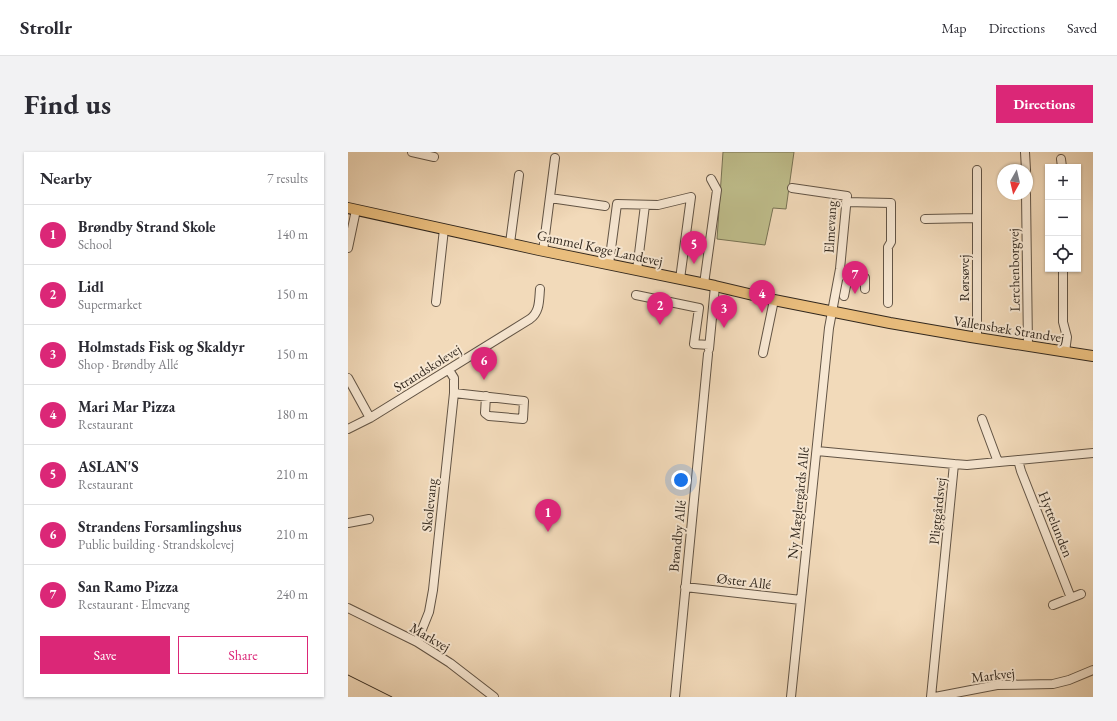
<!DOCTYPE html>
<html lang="en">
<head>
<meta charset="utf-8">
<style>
  body { margin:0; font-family:"EB Garamond",serif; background:#f2f2f3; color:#2b2b33 }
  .controls { position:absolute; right:12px; top:12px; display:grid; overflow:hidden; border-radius:0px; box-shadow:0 1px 3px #0004 }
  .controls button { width:36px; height:36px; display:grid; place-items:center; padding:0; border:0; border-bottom:1px solid #e1e1e2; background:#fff; color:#2b2b33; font:20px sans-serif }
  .compass { position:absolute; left:649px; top:12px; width:36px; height:36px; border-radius:50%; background:#fff; box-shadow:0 1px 3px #0004; rotate:188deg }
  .you { position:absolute; left:333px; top:328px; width:14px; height:14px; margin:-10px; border:3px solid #fff; border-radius:50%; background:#1a73e8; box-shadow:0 0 0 6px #1a73e833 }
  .badge { display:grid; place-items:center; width:26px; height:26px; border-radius:50%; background:#db2777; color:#fff; font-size:13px; font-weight:700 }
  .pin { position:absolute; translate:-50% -33px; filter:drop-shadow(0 1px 2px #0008) }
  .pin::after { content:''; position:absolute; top:21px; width:14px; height:12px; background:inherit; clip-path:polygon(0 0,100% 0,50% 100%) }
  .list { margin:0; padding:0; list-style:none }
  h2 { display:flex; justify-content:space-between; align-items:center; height:52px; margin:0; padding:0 16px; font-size:17px }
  h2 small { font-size:13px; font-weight:400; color:#7c7c81 }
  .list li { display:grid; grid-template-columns:26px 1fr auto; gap:12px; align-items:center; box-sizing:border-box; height:60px; padding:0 16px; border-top:1px solid #e1e1e2 }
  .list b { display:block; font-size:15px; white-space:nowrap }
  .list p { margin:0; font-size:13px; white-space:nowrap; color:#7c7c81 }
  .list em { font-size:13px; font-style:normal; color:#7c7c81 }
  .actions { display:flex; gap:8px; padding:12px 16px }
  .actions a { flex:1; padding:9px 0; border:1px solid #db2777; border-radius:0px; text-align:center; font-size:14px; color:#db2777 }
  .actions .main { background:#db2777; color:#fff }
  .icon { flex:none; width:22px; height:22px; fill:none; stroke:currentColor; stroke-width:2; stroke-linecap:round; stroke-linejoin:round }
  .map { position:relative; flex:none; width:745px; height:545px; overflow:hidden; border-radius:0px }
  header { display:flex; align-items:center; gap:24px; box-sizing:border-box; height:56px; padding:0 20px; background:#fff; border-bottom:1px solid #e1e1e2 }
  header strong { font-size:19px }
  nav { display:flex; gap:22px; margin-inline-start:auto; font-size:14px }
  .intro { display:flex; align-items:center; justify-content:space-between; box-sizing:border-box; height:96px; padding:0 24px }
  h1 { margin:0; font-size:28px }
  .button { padding:10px 18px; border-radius:0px; background:#db2777; color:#fff; font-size:14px; font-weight:700 }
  main { display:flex; gap:24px; padding:0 24px }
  aside { flex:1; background:#fff; border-radius:0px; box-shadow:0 1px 3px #0004 }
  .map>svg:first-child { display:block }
  .green { fill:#bfbe8c; stroke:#787355 }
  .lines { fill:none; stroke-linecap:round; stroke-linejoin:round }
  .minor-casing { stroke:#625445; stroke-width:10 }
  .major-casing { stroke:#32281e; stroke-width:12 }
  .minor { stroke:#f7e7d2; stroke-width:8 }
  .major { stroke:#e9bd7d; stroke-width:10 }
  .tram { stroke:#32281e; stroke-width:1 }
  .labels { text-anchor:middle; stroke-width:4; stroke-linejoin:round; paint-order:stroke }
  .street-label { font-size:14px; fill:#32281e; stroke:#f7e7d2 }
</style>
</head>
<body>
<header>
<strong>Strollr</strong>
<nav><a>Map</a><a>Directions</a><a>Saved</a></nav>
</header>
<div class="intro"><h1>Find us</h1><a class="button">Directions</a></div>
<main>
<aside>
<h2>Nearby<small>7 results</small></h2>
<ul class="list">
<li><span class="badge">1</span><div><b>Brøndby Strand Skole</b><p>School</p></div><em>140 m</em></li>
<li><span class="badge">2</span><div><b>Lidl</b><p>Supermarket</p></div><em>150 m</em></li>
<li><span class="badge">3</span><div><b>Holmstads Fisk og Skaldyr</b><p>Shop · Brøndby Allé</p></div><em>150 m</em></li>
<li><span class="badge">4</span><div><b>Mari Mar Pizza</b><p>Restaurant</p></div><em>180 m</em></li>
<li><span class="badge">5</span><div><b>ASLAN'S</b><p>Restaurant</p></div><em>210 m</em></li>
<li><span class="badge">6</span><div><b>Strandens Forsamlingshus</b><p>Public building · Strandskolevej</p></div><em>210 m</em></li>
<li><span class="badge">7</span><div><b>San Ramo Pizza</b><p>Restaurant · Elmevang</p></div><em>240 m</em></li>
</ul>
<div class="actions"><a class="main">Save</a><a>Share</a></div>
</aside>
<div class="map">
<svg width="745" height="545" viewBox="0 0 745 545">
  <rect width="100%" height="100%" fill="#f2daba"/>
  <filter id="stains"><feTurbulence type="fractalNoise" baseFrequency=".005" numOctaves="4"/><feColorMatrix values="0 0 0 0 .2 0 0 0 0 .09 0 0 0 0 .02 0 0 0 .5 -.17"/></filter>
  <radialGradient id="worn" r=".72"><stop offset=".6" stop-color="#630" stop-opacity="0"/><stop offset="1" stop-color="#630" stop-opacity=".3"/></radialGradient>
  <path class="green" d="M375,0H446L438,57L425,56L417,93L369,87Z"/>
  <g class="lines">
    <g class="minor-casing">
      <path id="minor" d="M64,0L86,5
        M677,0L678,18
        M713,7L714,15
        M629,18V186
        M678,42L680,194
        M202,46L257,54
        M498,50L543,51V90L540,95V151
        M577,67L629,66
        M162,91L171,23
        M0,96L8,58
        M195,99L207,6
        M261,112L269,52L310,53L343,45L332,127
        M715,117V170L719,185L717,200
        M289,118L297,53
        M491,123L517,126V137
        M356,132L369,38L363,27
        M288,143L351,156L346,192L361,193
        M496,144L500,124
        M88,150L96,77
        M361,197L367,134
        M415,201L426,148
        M0,226L22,266
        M106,241L176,249L175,267L141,264L137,261L138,244
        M634,267L650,310
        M0,277L22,266L182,167C192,160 191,148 192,137
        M469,299L606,312L619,313L745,301
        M670,308L673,319L723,446
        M0,371L21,367
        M337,435L453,448
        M705,453L733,442
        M0,456L69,490L102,511L146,545
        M69,490L81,460L85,438L106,241V226L101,218
        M327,545L360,202
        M443,545L481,176L492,117L499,44L444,36
        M583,545L606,312
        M587,545L649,533L705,532L721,528L745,518"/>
    </g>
    <g class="major-casing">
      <path id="major" d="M0,56L191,98L367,134L426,148L542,171L623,185L745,204"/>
    </g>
    <use href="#minor" class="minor"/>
    <use href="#major" class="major"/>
    <path class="tram" d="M0,523L44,545"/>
  </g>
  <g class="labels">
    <g class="street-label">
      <text transform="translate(482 75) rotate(-87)" y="5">Elmevang</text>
      <text transform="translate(252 96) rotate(12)" y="5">Gammel Køge Landevej</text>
      <text transform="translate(666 118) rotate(-91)" y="5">Lerchenborgvej</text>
      <text transform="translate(616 126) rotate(-90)" y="5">Rørsøvej</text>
      <text transform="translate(661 177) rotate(9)" y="5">Vallensbæk Strandvej</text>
      <text transform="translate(79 216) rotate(-32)" y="5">Strandskolevej</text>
      <text transform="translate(450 351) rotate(-84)" y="5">Ny Mæglergårds Allé</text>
      <text transform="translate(81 353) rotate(-84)" y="5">Skolevang</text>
      <text transform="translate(589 359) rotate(-84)" y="5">Pligtgårdsvej</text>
      <text transform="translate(708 372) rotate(68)" y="5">Hyttelunden</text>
      <text transform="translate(329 384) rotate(-84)" y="5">Brøndby Allé</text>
      <text transform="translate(396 429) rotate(7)" y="5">Øster Allé</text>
      <text transform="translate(82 485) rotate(30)" y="5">Markvej</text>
      <text transform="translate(645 523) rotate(-7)" y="5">Markvej</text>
    </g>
  </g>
  <rect width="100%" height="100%" filter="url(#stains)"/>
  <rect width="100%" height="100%" fill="url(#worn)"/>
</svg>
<div class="controls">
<button>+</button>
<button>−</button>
<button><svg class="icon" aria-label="locate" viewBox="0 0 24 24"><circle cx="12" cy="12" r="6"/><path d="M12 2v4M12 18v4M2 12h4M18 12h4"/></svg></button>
</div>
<svg class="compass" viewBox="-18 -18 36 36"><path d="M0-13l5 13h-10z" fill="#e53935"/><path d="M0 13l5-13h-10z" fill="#7c7c81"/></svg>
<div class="you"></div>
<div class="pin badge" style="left:200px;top:380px">1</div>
<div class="pin badge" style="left:312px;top:173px">2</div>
<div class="pin badge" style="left:376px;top:176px">3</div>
<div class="pin badge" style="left:414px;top:161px">4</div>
<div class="pin badge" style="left:346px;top:112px">5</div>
<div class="pin badge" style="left:136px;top:228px">6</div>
<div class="pin badge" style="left:507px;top:142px">7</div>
</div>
</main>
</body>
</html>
